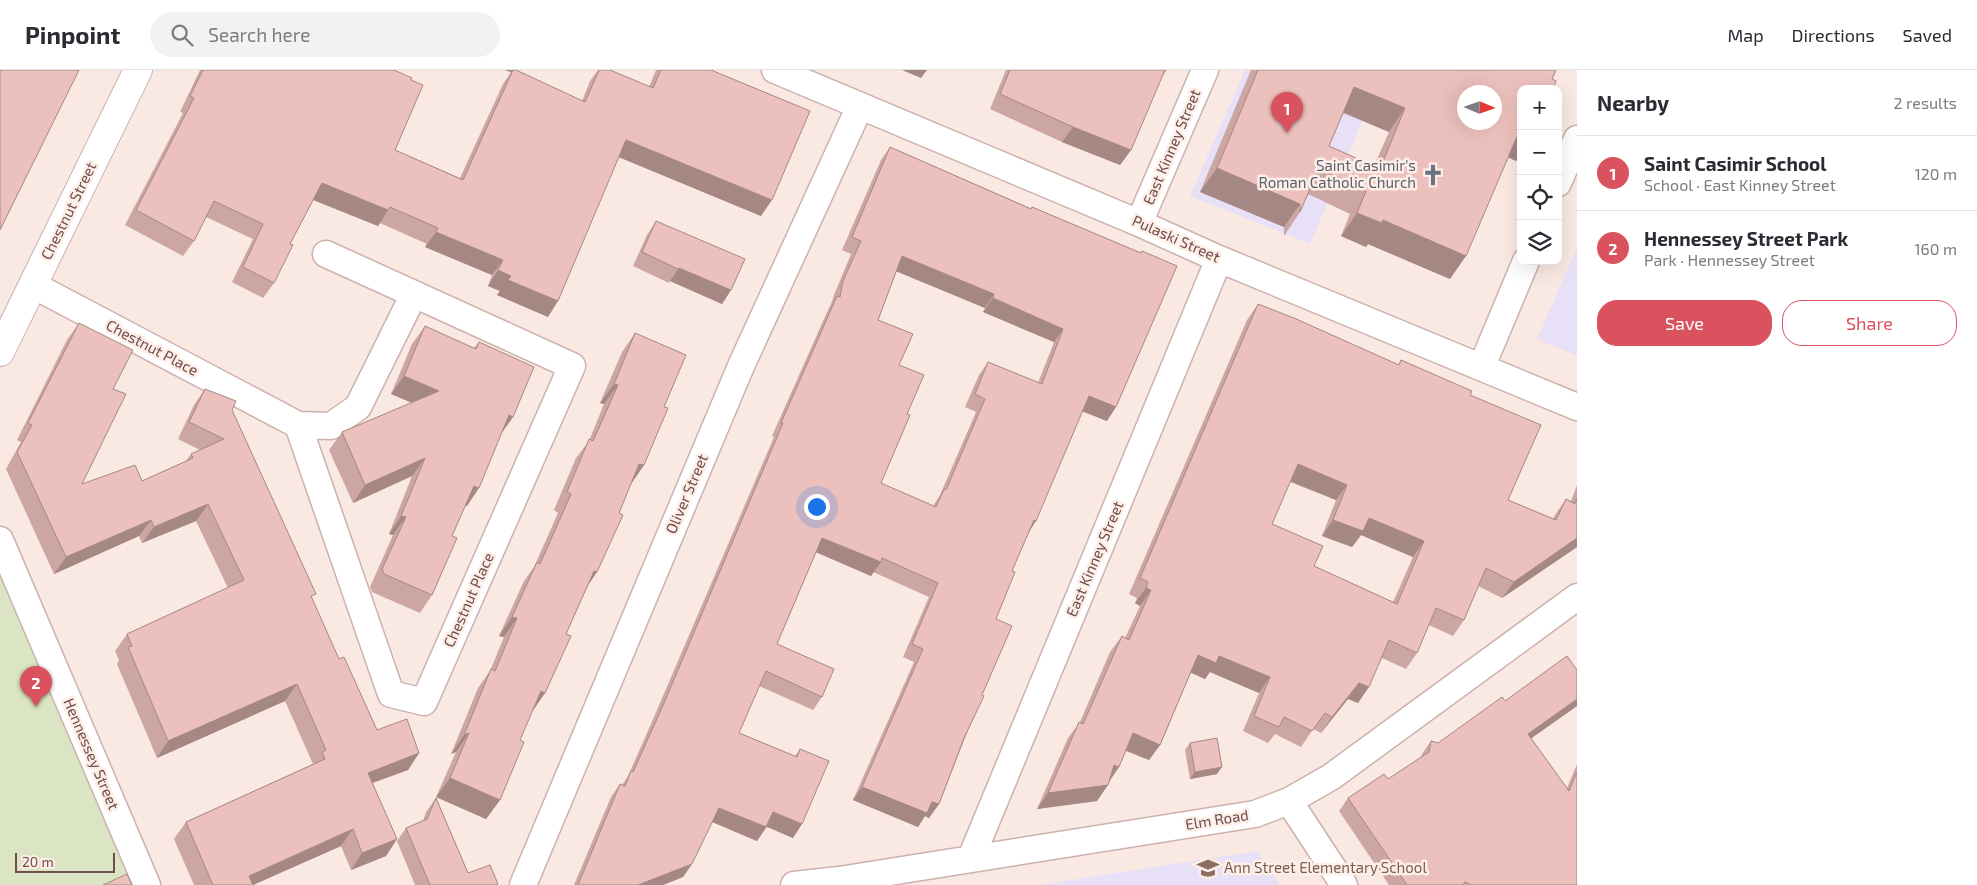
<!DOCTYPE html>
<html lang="en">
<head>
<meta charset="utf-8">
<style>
  body { margin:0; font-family:"Exo 2",sans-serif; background:#f2f2f3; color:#2b2b33 }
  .controls { position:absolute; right:15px; top:15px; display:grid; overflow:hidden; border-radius:10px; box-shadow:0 5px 20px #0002 }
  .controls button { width:45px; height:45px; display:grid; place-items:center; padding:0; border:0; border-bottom:1px solid #e1e1e2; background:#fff; color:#2b2b33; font:25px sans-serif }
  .compass { position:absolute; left:1457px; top:15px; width:45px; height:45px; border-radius:50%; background:#fff; box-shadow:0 5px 20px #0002; rotate:92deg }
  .scale { position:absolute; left:15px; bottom:12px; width:100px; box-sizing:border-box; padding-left:5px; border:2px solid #6f4d4b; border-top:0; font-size:14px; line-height:18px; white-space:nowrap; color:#6f4d4b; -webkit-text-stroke:4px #fdeee8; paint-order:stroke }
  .you { position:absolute; left:816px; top:436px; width:18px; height:18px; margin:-12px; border:4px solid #fff; border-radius:50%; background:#1a73e8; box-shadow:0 0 0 8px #1a73e833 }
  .badge { display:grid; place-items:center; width:32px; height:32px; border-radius:50%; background:#d9525e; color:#fff; font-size:16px; font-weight:700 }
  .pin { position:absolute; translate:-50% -41px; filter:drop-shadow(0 1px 2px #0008) }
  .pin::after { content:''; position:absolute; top:26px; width:18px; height:15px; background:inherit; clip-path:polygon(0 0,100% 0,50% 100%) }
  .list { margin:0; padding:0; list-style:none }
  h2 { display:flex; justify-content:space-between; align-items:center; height:65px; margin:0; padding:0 20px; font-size:21px }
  h2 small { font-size:16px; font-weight:400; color:#7c7c81 }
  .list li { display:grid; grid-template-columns:32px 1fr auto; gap:15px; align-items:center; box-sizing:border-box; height:75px; padding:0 20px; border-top:1px solid #e1e1e2 }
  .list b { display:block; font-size:19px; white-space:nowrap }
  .list p { margin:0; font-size:16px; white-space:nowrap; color:#7c7c81 }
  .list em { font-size:16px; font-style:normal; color:#7c7c81 }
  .actions { display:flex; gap:10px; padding:15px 20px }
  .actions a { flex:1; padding:11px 0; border:1px solid #d9525e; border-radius:20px; text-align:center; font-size:18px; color:#d9525e }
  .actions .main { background:#d9525e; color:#fff }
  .icon { flex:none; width:28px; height:28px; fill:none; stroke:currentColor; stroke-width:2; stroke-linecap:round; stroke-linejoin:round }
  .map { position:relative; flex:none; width:1577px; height:815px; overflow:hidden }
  header { display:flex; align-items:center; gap:30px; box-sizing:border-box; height:70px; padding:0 25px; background:#fff; border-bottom:1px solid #e1e1e2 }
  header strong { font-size:24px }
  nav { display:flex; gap:28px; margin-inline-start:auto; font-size:18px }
  .search { width:350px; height:45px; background:#f2f2f3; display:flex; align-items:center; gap:12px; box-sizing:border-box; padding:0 18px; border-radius:28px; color:#7c7c81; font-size:19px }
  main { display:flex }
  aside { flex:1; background:#fff }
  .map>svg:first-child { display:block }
  .education { fill:#e7e0f6 }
  .green { fill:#dce5c3 }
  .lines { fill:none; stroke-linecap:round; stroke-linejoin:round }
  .minor-casing { stroke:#ccb1ad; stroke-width:29 }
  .tertiary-casing { stroke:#ccb1ad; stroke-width:30 }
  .minor { stroke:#fff; stroke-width:26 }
  .tertiary { stroke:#fff; stroke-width:28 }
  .wall { fill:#cba6a3; fill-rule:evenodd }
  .shaded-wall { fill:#a58784 }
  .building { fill:#ecc1bd; stroke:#a58784; fill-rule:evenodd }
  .labels { text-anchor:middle; stroke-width:5; stroke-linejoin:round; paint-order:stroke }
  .street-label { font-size:15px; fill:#6f4d4b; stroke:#fdeee8 }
  .worship-label { font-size:15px; fill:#5b616d; stroke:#fdeee8; text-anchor:end }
  .education-label { font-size:15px; fill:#785e54; stroke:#fdeee8; text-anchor:start }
</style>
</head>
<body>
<header>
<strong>Pinpoint</strong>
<div class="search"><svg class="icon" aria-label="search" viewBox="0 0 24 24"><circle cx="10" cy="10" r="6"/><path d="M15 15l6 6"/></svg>Search here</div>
<nav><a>Map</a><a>Directions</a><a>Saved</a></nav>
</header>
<main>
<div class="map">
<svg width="1577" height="815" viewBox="0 0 1577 815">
  <rect width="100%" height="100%" fill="#fae9e3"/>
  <path class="education" d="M1245,0H1384L1310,174L1190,126Z
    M1577,178V286L1537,269Z
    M1257,781L1280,815H1039Z"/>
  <path class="green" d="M0,470L142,805L120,815H0Z"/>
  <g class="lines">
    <g class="minor-casing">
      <path id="minor" d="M775,0L1139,153L1219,189L1577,337
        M1558,113L1577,69
        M1139,153L1205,0
        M33,215L298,355L391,624L424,632L572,296L326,184
        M1482,296L1526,191
        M298,355L331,356L358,337L414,224
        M0,470L147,815
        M1289,731L1344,815
        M971,788L1219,189
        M523,815L741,296L860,36
        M794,815L839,810L1255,744L1289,731L1331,707L1577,527"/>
    </g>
    <g class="tertiary-casing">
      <path id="tertiary" d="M0,282L138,0"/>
    </g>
    <use href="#minor" class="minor"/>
    <use href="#tertiary" class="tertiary"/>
  </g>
  <path class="wall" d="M200,0H394L411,10L395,80L460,108L503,14L511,2L505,0H518V1L582,31L590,11L598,0H610L649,17L656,0H711L761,146L619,87L548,247L497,225L500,221L488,216L492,205L425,177L427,174L380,153L378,156L313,130L290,174L274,213L263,228L232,212L253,169L206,147L194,171L183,186L125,155L183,43L180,42Z
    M1006,0H1167L1162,6L1131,80L1120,95L1062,72L990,39Z
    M1251,0H1556L1516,91L1508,87L1450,209L1368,174L1366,177L1341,166L1350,144L1308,124L1300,142L1284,166V157L1200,122ZM1343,43L1389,62L1374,96L1329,76Z
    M890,77L1030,138L1140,183L1142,181L1107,351L1082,341L1012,501L996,549L982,625L939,734L929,748L925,746L918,757L853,730L914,592L903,587L929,527L873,502L871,506L816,482L777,574L822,627L813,640L759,616L739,663L795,686L800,679L793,768L767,757L757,771L712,752L692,794L683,807L663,815H574L611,727L620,714L622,715L628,706L651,654L774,367L772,366L828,240L831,234L834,225L851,184L842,180L881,90ZM896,201L985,238L983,242L1054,272L1038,313L988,292L979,305L965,337L976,342L940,425L933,436L881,413L907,344L899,295L878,250Z
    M656,151L731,220L722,234L670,211L669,213L633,196L647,165Z
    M1258,234L1398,295L1401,290L1470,325L1508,430L1553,449L1555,445L1566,429L1571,431L1577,415V477L1502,528L1478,516L1464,550L1453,566L1429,555L1417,583L1406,599L1382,588L1358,633L1348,629L1321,663L1313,659L1301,677L1275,664L1268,673L1243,661L1259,623L1210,602L1205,609L1191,602L1160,675L1149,690L1126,681L1119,697L1097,731L1037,739L1068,668L1080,652L1110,582L1122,566L1125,568L1140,536L1135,533L1137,528L1129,524L1247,250ZM1290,412L1336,430L1322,466L1352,477L1361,465L1413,487L1393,532L1314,496L1272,454Z
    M79,253L113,319L82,414L142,411L186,391L191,384L200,380L178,369L194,335L205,319L232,340L312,529L339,589L377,660L419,683L408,700L372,713L397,769L386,786L351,800L341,776L253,815H194L174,769L186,752L313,694L285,631L157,688L117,594L119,590L115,581L127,564L228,518L196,451L142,473L139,466L54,504L6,399L21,372L17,370L67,270Z
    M425,256L474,278L479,272L513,347L501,364L467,436H465L452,466L432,525L420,543L372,522L370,517L393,465L389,464L412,406L353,433L329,380L342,362L412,333L391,324L412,274Z
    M635,263L664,337L644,395L631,414L619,443L597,502L588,515L566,564L545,623L532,641L520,670L500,730L486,749L436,727L456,682L451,684L478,618L490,601L504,567L499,566L524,511L534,497L558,443L554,440L576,388L589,371L604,334L600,333L622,282Z
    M1505,631L1577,636L1531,668L1567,718L1577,694V815H1389L1339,741L1348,728L1388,709L1421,687L1422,684L1431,671L1438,673Z
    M1190,673L1217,704L1190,709L1185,680Z
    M436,728L468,803L497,815H415L397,771L406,758L423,751L426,742Z"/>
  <path class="shaded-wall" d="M505,0H513L511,2Z
    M902,0H927L921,8Z
    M1354,17L1405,38L1389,62L1338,40Z
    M1073,57L1131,80L1120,95L1062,72Z
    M1519,62H1521V84L1516,91L1503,85Z
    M626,70L772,130L761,146L616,86Z
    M1217,98L1300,134L1284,157L1200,122Z
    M322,113L388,140L378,156L311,129Z
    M1357,143L1383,150L1466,186L1450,209L1368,174L1366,177L1341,166Z
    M436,162L503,190L492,205L425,177Z
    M902,186L994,224L985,238L893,200Z
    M679,198L731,220L722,234L670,211Z
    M498,200L511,206L500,221L488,216Z
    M508,210L558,231L548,247L497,225Z
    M993,228L1063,259L1054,272L983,242Z
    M404,306L439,321L427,339L391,324Z
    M614,314L618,315L604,334L600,333Z
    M1089,326L1116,337L1107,351L1079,340Z
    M509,345L513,347L500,365Z
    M425,388L412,406L353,433L365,415Z
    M639,394L644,395L631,414Z
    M1298,394L1347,415L1336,430L1287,410Z
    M474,416L479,418L467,436L461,434Z
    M208,434L196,451L142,473L154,457Z
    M401,446L406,447L393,465L389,464Z
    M1369,448L1424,471L1413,487L1361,465L1352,477L1322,466L1333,450Z
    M151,450L139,466L54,504L66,487Z
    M1034,450L1036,451L1027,465Z
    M822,468L881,492L871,506L813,481Z
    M1577,468V477L1502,528L1514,512Z
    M594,501L597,502L584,521Z
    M1146,518L1151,520L1140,536L1135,533Z
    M512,547L517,548L504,567L499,566Z
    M1198,585L1219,586L1270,607L1259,623L1210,602L1205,609L1187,601Z
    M1359,613L1369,617L1358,633L1348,629L1321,663L1332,647Z
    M297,614L285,631L157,688L168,671Z
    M541,621L545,623L532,642Z
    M1577,629V636L1519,677L1528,664Z
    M469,663L456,682L451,684L464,665Z
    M1133,663L1160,675L1149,690L1122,679Z
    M419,683L408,700L356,719L368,703Z
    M1114,695L1119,697L1108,712Z
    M1222,697L1217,704L1190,709L1195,702Z
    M450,708L500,730L486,749L436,727Z
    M1108,715L1097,731L1037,739L1048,723Z
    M862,717L932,732L939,734L929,748L925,746L918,757L853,730Z
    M719,738L766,757L757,771L710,751Z
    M773,742L802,754L793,768L763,755Z
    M353,759L341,776L253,815H242L249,806Z
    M397,769L386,786L351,800L362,783Z
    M692,794L683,807L663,815H638Z"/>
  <path class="building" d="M0,0H79L0,160Z
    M203,0H394L412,8L411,10L423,15L395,80L463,110L513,0H516L585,32L599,0H610L653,18L661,0H711L810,41L772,130L626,70L558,231L508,210L511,206L498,200L503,190L436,162L438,158L390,137L388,140L322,113L290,174L293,175L274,213L243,197L263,154L214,131L194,171L136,140L194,28L190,26Z
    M1010,0H1165L1131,80L1073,57L1000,24Z
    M1258,0H1556L1552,9L1556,11L1553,19H1521V62H1519L1466,186L1383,150L1382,153L1357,143L1366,121L1319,98L1300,142V134L1217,98ZM1354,17L1405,38L1380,99L1329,76ZM1464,22H1494V52H1464Z
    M890,77L1031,139L1032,137L1141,183L1142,181L1177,196L1116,337L1089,326L1036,451L1034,450L1012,501L1015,502L996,549L1012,556L982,625L984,626L964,668L939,734L932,732L927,743L862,717L923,579L912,574L938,513L882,488L881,492L822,468L777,574L834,599L822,627L766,601L739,663L797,687L800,679L829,691L802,754L773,742L766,757L719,738L692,794L638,815H578L620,714L625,716L631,701L633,702L661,640L783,353H781L837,226L840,227L843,211L861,171L852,167ZM902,186L994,224L993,228L1063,259L1042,314L988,292L975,324L985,329L946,420L944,419L936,437L881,413L910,345L907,344L924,305L899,295L913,264L878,250Z
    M656,151L745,189L731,220L679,198L678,199L642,182Z
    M1258,234L1294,248L1399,295L1401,290L1472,321L1470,325L1541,355L1508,430L1556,450L1566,429L1575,434L1577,428V468L1514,512L1486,498L1464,550L1436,538L1417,583L1389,570L1369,617L1359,613L1332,647L1325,643L1312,661L1284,647L1279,657L1254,646L1270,607L1219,586L1216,593L1198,585L1160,675L1133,663L1119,697L1114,695L1108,715L1048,723L1079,652L1083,654L1122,566L1129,570L1151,520L1146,518L1148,512L1140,508ZM1298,394L1347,415L1333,450L1363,461L1369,448L1424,471L1397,534L1314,496L1323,476L1272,454Z
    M79,253L133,280L113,319L126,324L82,414L135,395L142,411L193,388L191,384L224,369L189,352L205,319L236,331L232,340L316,524L311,526L339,589L344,587L377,660L407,649L419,683L368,703L397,769L362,783L353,759L249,806L253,815H213L186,752L325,689L322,682L326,680L297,614L168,671L128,577L132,576L127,564L244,510L208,434L154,457L151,450L66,487L17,382L32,355L28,353Z
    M425,256L476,279L479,272L534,297L513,347L509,345L479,418L474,416L452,466L457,468L432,525L384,504L382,499L406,447L401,446L425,388L365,415L342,362L439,321L404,306Z
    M635,263L686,285L664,337L668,338L644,395L639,394L619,443L623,445L597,502L594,501L566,564L571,566L545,623L541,621L520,670L524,672L500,730L450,708L469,663L464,665L491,599L495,601L517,548L512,547L537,492L540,494L571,424L567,422L589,369L593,371L618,315L614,314Z
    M1567,586L1577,600V629L1528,664L1569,721L1577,702V813L1576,815H1471L1465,812L1463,815H1407L1348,728L1384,704L1388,709L1429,682L1431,671L1438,673L1502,627L1505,631Z
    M1217,668L1222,697L1195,702L1190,673Z
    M436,728L468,803L490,795L498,814L496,815H430L406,758L427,749Z
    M127,804L132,815H103Z"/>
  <defs>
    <g id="church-bare" transform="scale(1.725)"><path d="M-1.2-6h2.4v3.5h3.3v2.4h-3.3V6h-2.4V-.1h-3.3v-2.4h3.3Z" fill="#6b7280" stroke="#fdeee8" stroke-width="2.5" paint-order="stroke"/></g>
    <g id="school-bare" transform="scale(1.725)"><path d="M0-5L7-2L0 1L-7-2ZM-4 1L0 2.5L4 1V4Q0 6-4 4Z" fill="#8d6e63" stroke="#fdeee8" stroke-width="2.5" paint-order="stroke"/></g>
  </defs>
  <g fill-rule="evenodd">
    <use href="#church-bare" x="1433" y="105"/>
    <use href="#school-bare" x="1208" y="798"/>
  </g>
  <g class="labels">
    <g class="street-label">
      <text transform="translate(1172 77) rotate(-67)" y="5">East Kinney Street</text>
      <text transform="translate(69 141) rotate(-64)" y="5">Chestnut Street</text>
      <text transform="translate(1176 169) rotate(24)" y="5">Pulaski Street</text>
      <text transform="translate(152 278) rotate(28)" y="5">Chestnut Place</text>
      <text transform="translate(687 424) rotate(-67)" y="5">Oliver Street</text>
      <text transform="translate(1095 489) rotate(-67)" y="5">East Kinney Street</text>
      <text transform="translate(469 530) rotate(-66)" y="5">Chestnut Place</text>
      <text transform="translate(91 684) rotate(67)" y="5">Hennessey Street</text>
      <text transform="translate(1217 750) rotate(-9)" y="5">Elm Road</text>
    </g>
    <g class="worship-label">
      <text x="1416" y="101">Saint Casimir's<tspan x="1416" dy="17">Roman Catholic Church</tspan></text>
    </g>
    <g class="education-label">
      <text x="1224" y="803">Ann Street Elementary School</text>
    </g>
  </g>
</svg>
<div class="controls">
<button>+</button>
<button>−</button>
<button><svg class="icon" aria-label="locate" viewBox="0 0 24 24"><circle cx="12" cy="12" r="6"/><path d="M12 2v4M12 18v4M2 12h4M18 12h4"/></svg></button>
<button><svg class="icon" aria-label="layers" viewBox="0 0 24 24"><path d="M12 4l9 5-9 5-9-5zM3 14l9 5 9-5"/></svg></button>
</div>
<svg class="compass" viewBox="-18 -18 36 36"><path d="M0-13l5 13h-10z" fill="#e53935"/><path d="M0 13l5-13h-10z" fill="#7c7c81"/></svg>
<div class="scale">20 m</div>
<div class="you"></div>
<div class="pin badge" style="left:1287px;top:63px">1</div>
<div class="pin badge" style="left:36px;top:637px">2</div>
</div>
<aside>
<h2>Nearby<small>2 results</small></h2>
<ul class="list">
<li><span class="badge">1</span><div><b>Saint Casimir School</b><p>School · East Kinney Street</p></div><em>120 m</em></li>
<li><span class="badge">2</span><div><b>Hennessey Street Park</b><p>Park · Hennessey Street</p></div><em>160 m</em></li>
</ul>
<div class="actions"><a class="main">Save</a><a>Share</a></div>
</aside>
</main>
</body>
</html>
